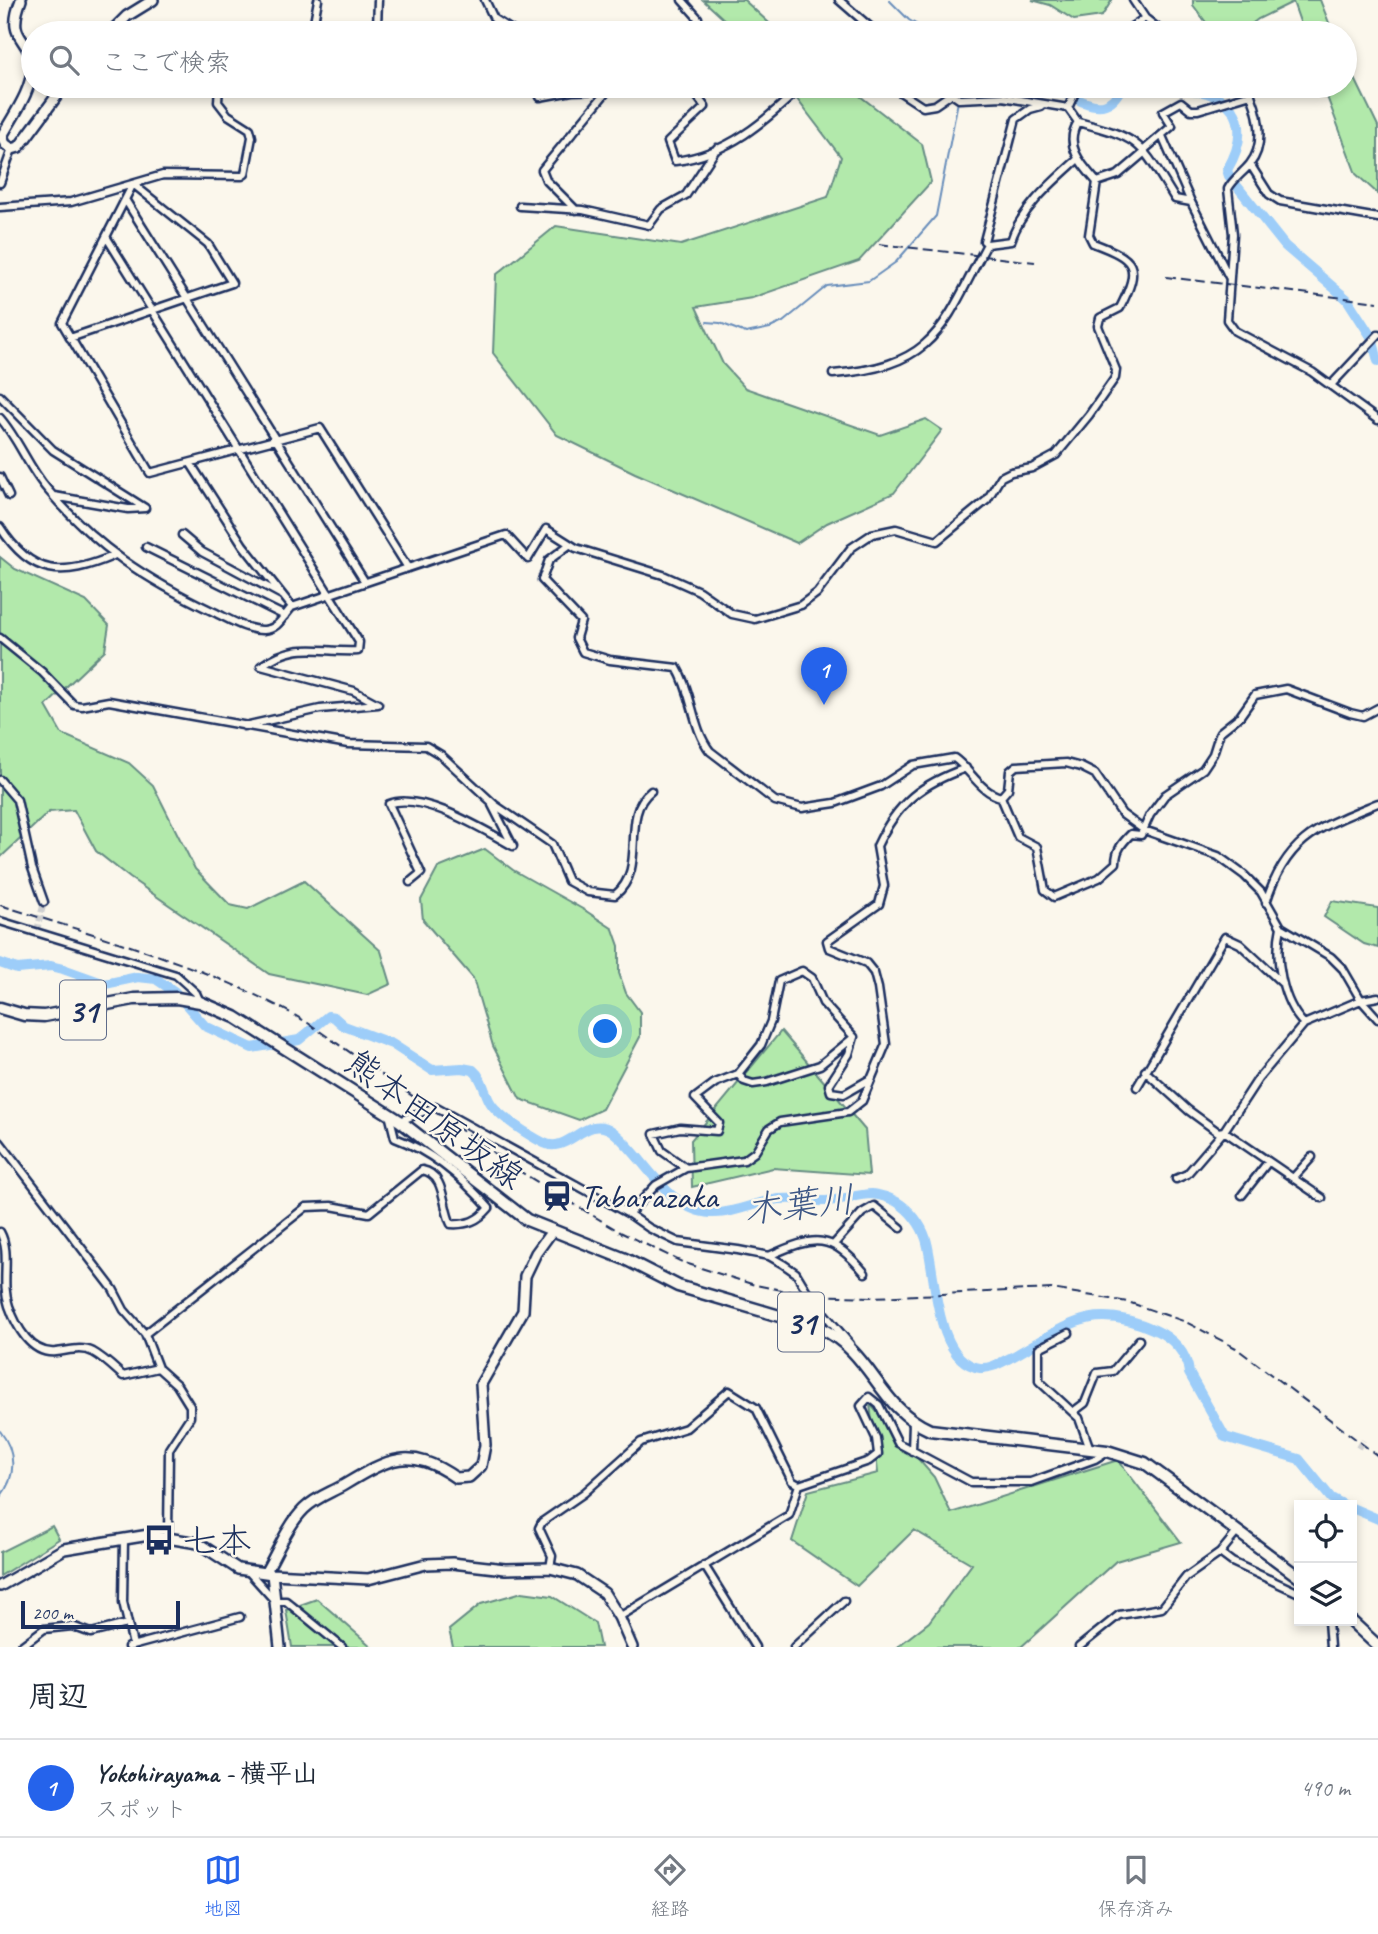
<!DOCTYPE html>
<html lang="ja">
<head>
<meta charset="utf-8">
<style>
  body { margin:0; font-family:Caveat,"Klee One",sans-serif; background:#f2f2f3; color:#1f2937 }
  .controls { position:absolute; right:21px; bottom:21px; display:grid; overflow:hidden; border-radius:0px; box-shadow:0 4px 10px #0003 }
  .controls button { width:63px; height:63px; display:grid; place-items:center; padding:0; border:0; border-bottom:2px solid #e0e1e3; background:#fff; color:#1f2937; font:35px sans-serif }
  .scale { position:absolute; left:21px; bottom:18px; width:159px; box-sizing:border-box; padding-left:7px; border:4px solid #1b2f5e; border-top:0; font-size:19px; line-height:24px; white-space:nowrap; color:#1b2f5e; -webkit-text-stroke:5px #fbf7ec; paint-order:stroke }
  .you { position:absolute; left:606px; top:1032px; width:24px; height:24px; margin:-18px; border:5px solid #fff; border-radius:50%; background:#1a73e8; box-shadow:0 0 0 10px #1a73e833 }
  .badge { display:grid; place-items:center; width:46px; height:46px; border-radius:50%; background:#2563eb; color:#fff; font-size:23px; font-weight:700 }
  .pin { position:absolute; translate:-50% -58px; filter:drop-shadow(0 2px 4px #0008) }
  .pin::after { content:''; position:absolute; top:37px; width:24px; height:21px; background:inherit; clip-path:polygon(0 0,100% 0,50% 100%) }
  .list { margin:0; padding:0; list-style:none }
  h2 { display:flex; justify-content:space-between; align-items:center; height:91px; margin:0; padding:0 28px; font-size:30px }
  h2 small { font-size:23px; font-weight:400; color:#747a83 }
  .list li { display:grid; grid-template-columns:46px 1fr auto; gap:21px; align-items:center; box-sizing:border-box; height:98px; padding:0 28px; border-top:2px solid #e0e1e3 }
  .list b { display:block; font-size:26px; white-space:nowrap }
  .list p { margin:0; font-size:23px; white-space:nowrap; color:#747a83 }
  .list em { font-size:23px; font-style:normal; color:#747a83 }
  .icon { flex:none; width:38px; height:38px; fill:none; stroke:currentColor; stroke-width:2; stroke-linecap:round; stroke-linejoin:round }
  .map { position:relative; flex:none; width:1378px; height:1647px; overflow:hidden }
  .search { position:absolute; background:#fff; box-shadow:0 4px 10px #0003; left:21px; right:21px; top:21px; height:77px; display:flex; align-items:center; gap:18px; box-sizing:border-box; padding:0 24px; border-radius:38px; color:#747a83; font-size:26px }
  .sheet { height:189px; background:#fff }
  nav { display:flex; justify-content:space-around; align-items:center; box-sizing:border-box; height:98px; border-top:2px solid #e0e1e3; background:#fff; font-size:19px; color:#747a83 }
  nav a { display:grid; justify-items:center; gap:4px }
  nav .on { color:#2563eb }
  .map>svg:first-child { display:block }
  .green { fill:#b2e9ab; stroke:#668c84; stroke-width:2 }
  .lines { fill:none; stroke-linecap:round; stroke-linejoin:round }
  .stream { stroke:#698ebb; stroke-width:2 }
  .river { stroke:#9dcdf9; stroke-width:10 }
  .street-tunnel { stroke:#cecfd0; stroke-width:6; stroke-dasharray:6 3; stroke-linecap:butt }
  .street-casing { stroke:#1b2f5e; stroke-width:11 }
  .secondary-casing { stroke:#1b2f5e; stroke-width:14 }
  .primary-casing { stroke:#1b2f5e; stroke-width:15 }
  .street { stroke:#fbf7ec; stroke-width:6 }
  .secondary { stroke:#fbf7ec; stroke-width:9 }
  .primary { stroke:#fbf7ec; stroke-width:10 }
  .rail { stroke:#1b2f5e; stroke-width:2; stroke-dasharray:10 5; stroke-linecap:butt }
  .labels { text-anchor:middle; stroke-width:5; stroke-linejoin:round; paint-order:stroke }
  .shield { fill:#fbf7ec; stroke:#5e6b89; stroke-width:2 }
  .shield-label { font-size:33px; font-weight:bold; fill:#1b2f5e }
  .street-label { font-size:35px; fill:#1b2f5e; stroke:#fbf7ec }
  .poi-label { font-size:35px; fill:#1b2f5e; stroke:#fbf7ec; text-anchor:start }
  .water-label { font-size:37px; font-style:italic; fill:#3c5685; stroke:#fbf7ec }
</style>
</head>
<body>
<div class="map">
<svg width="1378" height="1647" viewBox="0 0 1378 1647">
  <rect width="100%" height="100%" fill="#fbf7ec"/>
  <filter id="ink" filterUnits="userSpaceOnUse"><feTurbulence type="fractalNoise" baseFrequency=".0143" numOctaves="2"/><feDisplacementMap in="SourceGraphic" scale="14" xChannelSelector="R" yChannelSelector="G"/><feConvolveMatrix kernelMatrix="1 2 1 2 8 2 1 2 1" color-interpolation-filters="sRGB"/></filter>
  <g filter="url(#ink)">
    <path class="green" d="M703,0H744L780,33H739Z
      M1032,0H1112L1102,16L1074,20L1050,5Z
      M1193,0H1320L1333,33H1304L1293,2L1258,19L1240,33L1211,29L1193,5Z
      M1345,58L1378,126V194L1356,174L1323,86H1345Z
      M787,86H847L922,144L931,182L859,261L752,298L696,307L723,364L745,388L880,435L926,419L942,430L894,493L827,523L797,543L635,473L557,435L493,353L496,275L556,226L681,245L828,197L841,157Z
      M0,557L15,569L86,601L109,625L105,650L46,706L62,734L129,763L153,785L195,869L230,905L248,909L304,881L381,951L391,984L367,995L269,974L130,878L96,851L74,810L49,812L0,858Z
      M485,849L513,870L586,911L613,929L619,946V973L626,993L640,1012V1037L602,1109L579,1120L520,1099L493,1046L473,978L423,920L421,900L438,868Z
      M1332,901L1378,908V948L1364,944L1324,917Z
      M781,1031L865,1130L869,1175L773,1168L692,1187L691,1140Z
      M870,1404L934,1477L951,1513L1118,1460L1181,1542L1116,1561L1021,1647H897L929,1622L972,1564L914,1530L857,1586L792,1541L808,1491L878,1473Z
      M52,1526L59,1539L0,1576V1552Z
      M522,1592L552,1596L595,1623L600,1647H453L449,1630L481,1604Z
      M317,1599L372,1647H292L286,1610Z"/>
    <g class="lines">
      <path class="stream" d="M889,0L909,20L931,33
        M959,96C972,80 1033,89 1055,89L1054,86
        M707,322L720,323L746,333L770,328L783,322L827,286L869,281L896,262L936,216L958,101
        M0,1431C16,1451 17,1477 0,1497"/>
      <path class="river" d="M1169,86C1182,90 1195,89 1207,93C1247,106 1245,140 1227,170L1229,176L1285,246L1347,299L1372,338L1378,361
        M1055,89C1082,100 1106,121 1122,86
        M0,963L17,969L51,966L63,969L105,984L138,977L156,979L175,992L205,1026L252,1048L299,1040L328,1016L334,1017L344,1026L392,1044L432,1070L462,1068L473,1070C483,1078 484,1092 490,1102C498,1116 530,1136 544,1143C568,1155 586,1113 612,1131C644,1155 667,1211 711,1213C732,1214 752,1204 773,1200C790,1196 808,1201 825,1201C841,1201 857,1194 872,1194C881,1195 890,1198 897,1202C910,1210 921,1224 926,1239C936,1271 934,1362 980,1368C992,1369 1003,1361 1014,1356C1069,1325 1091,1301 1155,1330C1173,1338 1187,1353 1189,1373L1225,1437L1299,1459L1331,1498L1344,1505
        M1352,1508L1378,1519"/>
      <path class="street-tunnel" d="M37,930L44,902
        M1358,1448L1363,1440"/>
      <g class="street-casing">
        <path id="street" d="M485,0L494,19L516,33
          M682,0L698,18L693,33
          M839,0L877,33
          M1133,0L1145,18L1164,33
          M312,33L318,0
          M364,33L377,27L378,0
          M1122,33L1145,18
          M537,86L540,97L572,91L608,90L619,86
          M683,86L695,93L705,107L668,142L675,161C727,155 766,121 802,86
          M891,86L923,107L935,105L951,94
          M940,86L959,99L1003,97L1068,108L1078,122C1144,139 1140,143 1175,199L1191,202
          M1247,86C1258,109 1267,143 1250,164C1243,173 1233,179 1228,189L1233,234L1227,320L1235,331L1312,372L1378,420
          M1068,108L1078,86
          M1162,136L1191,202L1229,277
          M1144,150L1172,126L1163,112L1181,102L1191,110H1198L1251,94
          M1250,164L1269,194L1280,201L1378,218
          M1097,182L1118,175L1145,152
          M0,183L12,149
          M133,184L62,323L150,473L320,428L408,568
          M126,201L365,582
          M520,206L583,210L649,225L661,209L686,195L717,148
          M0,207L71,202L163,175L242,176L245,174L252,137L250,129L228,115L218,102L219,86
          M576,210L546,180L542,170L608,90
          M107,238L359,642L358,651C319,653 297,640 261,666L354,691L378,704L320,709L244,726
          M984,241L1016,119L1030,109L1041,106
          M70,338L232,283L208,244L133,184
          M833,374C937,366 943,326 987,244L1011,241C1021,208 1054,181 1078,159
          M1331,385L1378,335
          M0,396L53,450L145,508L128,509L54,496
          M0,418C19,440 28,467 47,489C97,548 145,579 214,612C229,619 248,631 264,630C279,629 283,616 292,607L506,535L528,559L546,529L576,548L663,575L699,591L732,614L755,619L801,605L817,593L851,548L872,534L896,529L937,541L987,500L1001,477L1011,472L1032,468L1056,455L1089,415L1115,378L1116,370L1098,326L1100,318L1120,308C1142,265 1135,259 1093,243L1089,235L1097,182C1082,165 1063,145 1078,122
          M191,464L243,545L292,607
          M0,477L9,496
          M0,527C32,577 63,577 113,556
          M182,535L202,552L282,595
          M569,545L549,560L542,580L581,621L576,638L583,652L610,660L677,668C693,694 692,728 710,751L775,801L802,808L835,803L881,786L913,765L954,758C971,770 980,792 1001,797
          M146,547L285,616
          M0,638L42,672L74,705L82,706L109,701L348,744L426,746L441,755L495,805L552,844L568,881L588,892L615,895C649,868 619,816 651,791
          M0,780L17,800L32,868L44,902
          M1001,797L1018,837L1037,847L1045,890L1054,897L1099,878L1116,863C1116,850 1122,843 1131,834L1141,835L1150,815L1165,795L1203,769L1213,754L1220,732L1240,716L1255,695L1286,689L1350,713L1363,716L1378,708
          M1001,797L1008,789L1010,771L1016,766L1066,763L1081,767L1095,774L1122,814L1144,830L1218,856L1244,875L1261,892L1281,927L1331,957L1343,969L1361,1000L1378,1019
          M410,882L421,873L389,804C421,791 484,830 513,846L492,805
          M1266,903C1286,837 1320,827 1378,803
          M0,921L176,975L196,993L200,1002
          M1281,927C1274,958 1282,1002 1304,1024
          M1145,1071L1188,1110L1218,1132L1224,1131L1322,1198
          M738,1074L744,1081L753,1084L767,1082L820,1065L854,1037
          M1137,1087L1225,937L1240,944L1283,984
          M400,1121L435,1107L629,1214L649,1228L678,1242L738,1250L769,1256L783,1264L796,1273L811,1298L850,1344
          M0,1142L113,1289L124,1310L145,1334L158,1368L177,1385L190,1406V1417L169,1449L168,1536
          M686,1168L662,1151L654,1134L680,1128L717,1131L719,1123L695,1098L715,1083L738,1074L761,1045L771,1021L779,981L802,971L812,978L823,1003L854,1037L849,1054L829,1085L831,1092L844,1094L870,1079
          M1293,1178L1312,1157
          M1176,1179L1187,1174L1224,1131L1258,1079L1304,1024L1361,1000L1378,997
          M1242,1195L1268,1162
          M629,1214L656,1185L686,1168L744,1160L755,1152L769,1129L780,1122L848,1112L862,1101L886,1044L878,988L874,973L866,963L829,948L827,941L879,904L884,886L877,846C898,802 921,784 966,768
          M0,1232C12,1254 0,1281 9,1306C16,1326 31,1355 56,1352C68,1351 81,1346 93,1352C104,1358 114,1368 123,1376L158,1368
          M835,1243L862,1213L874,1206L901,1228
          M769,1256C815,1235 831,1233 865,1273
          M1069,1333L1039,1348V1381L1079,1418L1090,1449
          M145,1334L306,1207L331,1206L369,1213L422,1170C446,1174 442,1207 451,1224C467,1225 478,1221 489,1208C463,1178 433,1152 395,1138L389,1114
          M1073,1412L1085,1403L1097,1373L1113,1371L1139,1340
          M912,1451L913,1422
          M799,1485L869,1461L878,1454L876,1438L861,1406L869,1397L879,1405L898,1443L971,1482H1031L1095,1459L1106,1452
          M124,1539L123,1602L133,1645
          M1220,1553L1232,1562L1299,1593
          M704,1565L755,1647
          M550,1568L552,1556L539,1528L542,1522L584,1493L641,1442L686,1428L729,1391L756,1408L792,1481L799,1485
          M248,1571L275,1601H286L342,1647
          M619,1617L789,1515L799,1485
          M1328,1621L1330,1647
          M20,1647L44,1629L72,1626L91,1633L127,1624
          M128,1647L240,1617
          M794,1647L844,1601
          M1079,1647L1119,1615L1162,1608L1186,1577L1220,1553L1238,1531"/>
      </g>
      <g class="secondary-casing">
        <path id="secondary" d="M21,0C5,41 30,35 32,66C33,89 13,116 2,136L5,144L12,149L19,147L64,86
          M110,33L127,16L153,0
          M265,1573C277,1553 287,1526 304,1509C316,1497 330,1493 344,1485C389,1458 410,1446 456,1478L469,1477L481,1466L485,1445L481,1384L523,1311L525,1276L536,1253L552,1231
          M272,1574L280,1647
          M0,1586L64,1549L149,1535L198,1543L238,1569L272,1574L368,1579L426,1564L452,1563L505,1569L550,1568L577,1575L604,1593L619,1617L632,1647"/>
      </g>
      <g class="primary-casing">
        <path id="primary" d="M0,1008L24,1015L44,1016L134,999L177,998L200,1002L235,1017L400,1121L527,1220L625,1259L678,1286L820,1328C874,1353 877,1407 930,1430L1107,1451L1145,1463L1299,1577
          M1351,1621L1378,1646"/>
      </g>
      <use href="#street" class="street"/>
      <use href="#secondary" class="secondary"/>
      <use href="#primary" class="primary"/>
      <path class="rail" d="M879,244L1035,262
        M1166,277L1378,302
        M0,905C106,939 212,966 308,1023L521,1172L620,1232L682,1262L755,1285L809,1295L874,1297L1052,1289L1128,1302L1186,1322L1236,1348L1378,1456"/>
    </g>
  </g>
  <defs>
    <g id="station-bare" transform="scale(2.415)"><path d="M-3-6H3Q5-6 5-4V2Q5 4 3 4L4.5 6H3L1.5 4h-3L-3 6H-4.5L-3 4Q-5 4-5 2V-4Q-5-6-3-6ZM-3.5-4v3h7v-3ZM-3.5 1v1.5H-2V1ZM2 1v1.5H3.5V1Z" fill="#1b2f5e" stroke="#fbf7ec" stroke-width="2.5" paint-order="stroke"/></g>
    <g id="bus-bare" transform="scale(2.415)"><path d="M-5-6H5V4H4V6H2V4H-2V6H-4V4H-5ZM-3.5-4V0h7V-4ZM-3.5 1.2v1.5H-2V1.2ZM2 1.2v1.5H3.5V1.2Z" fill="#1b2f5e" stroke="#fbf7ec" stroke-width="2.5" paint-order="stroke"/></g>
  </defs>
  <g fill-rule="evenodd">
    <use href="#station-bare" x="557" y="1196"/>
    <use href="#bus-bare" x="159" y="1540"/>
  </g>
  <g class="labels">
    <g class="shield">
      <rect x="60" y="980.5" width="46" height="59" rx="5"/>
      <rect x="778" y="1292.5" width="46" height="59" rx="5"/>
    </g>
    <g class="shield-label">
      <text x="83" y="1022">31</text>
      <text x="801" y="1334">31</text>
    </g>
    <g class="street-label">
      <text transform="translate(435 1119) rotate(36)" y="12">熊本田原坂線</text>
    </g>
    <g class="poi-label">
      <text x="580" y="1208">Tabarazaka</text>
      <text x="182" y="1552">七本</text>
    </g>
    <g class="water-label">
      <text transform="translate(799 1204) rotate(-6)" y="13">木葉川</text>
    </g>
  </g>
</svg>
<div class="controls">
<button><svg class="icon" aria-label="locate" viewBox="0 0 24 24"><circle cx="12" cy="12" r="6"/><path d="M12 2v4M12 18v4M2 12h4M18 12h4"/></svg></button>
<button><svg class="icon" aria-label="layers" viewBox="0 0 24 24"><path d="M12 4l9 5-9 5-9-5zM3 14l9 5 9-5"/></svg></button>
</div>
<div class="scale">200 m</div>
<div class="you"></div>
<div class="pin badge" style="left:824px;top:705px">1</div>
<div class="search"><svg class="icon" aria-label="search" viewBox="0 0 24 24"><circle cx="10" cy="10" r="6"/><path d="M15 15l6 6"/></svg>ここで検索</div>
</div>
<section class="sheet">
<h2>周辺<small></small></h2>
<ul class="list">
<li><span class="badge">1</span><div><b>Yokohirayama - 横平山</b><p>スポット</p></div><em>490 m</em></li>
</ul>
</section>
<nav>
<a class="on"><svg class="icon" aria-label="map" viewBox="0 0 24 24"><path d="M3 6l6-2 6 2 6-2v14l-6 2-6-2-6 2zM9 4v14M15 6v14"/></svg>地図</a>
<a><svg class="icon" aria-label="directions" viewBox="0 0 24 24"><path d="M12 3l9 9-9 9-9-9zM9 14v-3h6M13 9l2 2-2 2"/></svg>経路</a>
<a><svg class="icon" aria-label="saved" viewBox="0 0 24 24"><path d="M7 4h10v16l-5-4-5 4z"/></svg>保存済み</a>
</nav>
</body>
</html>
